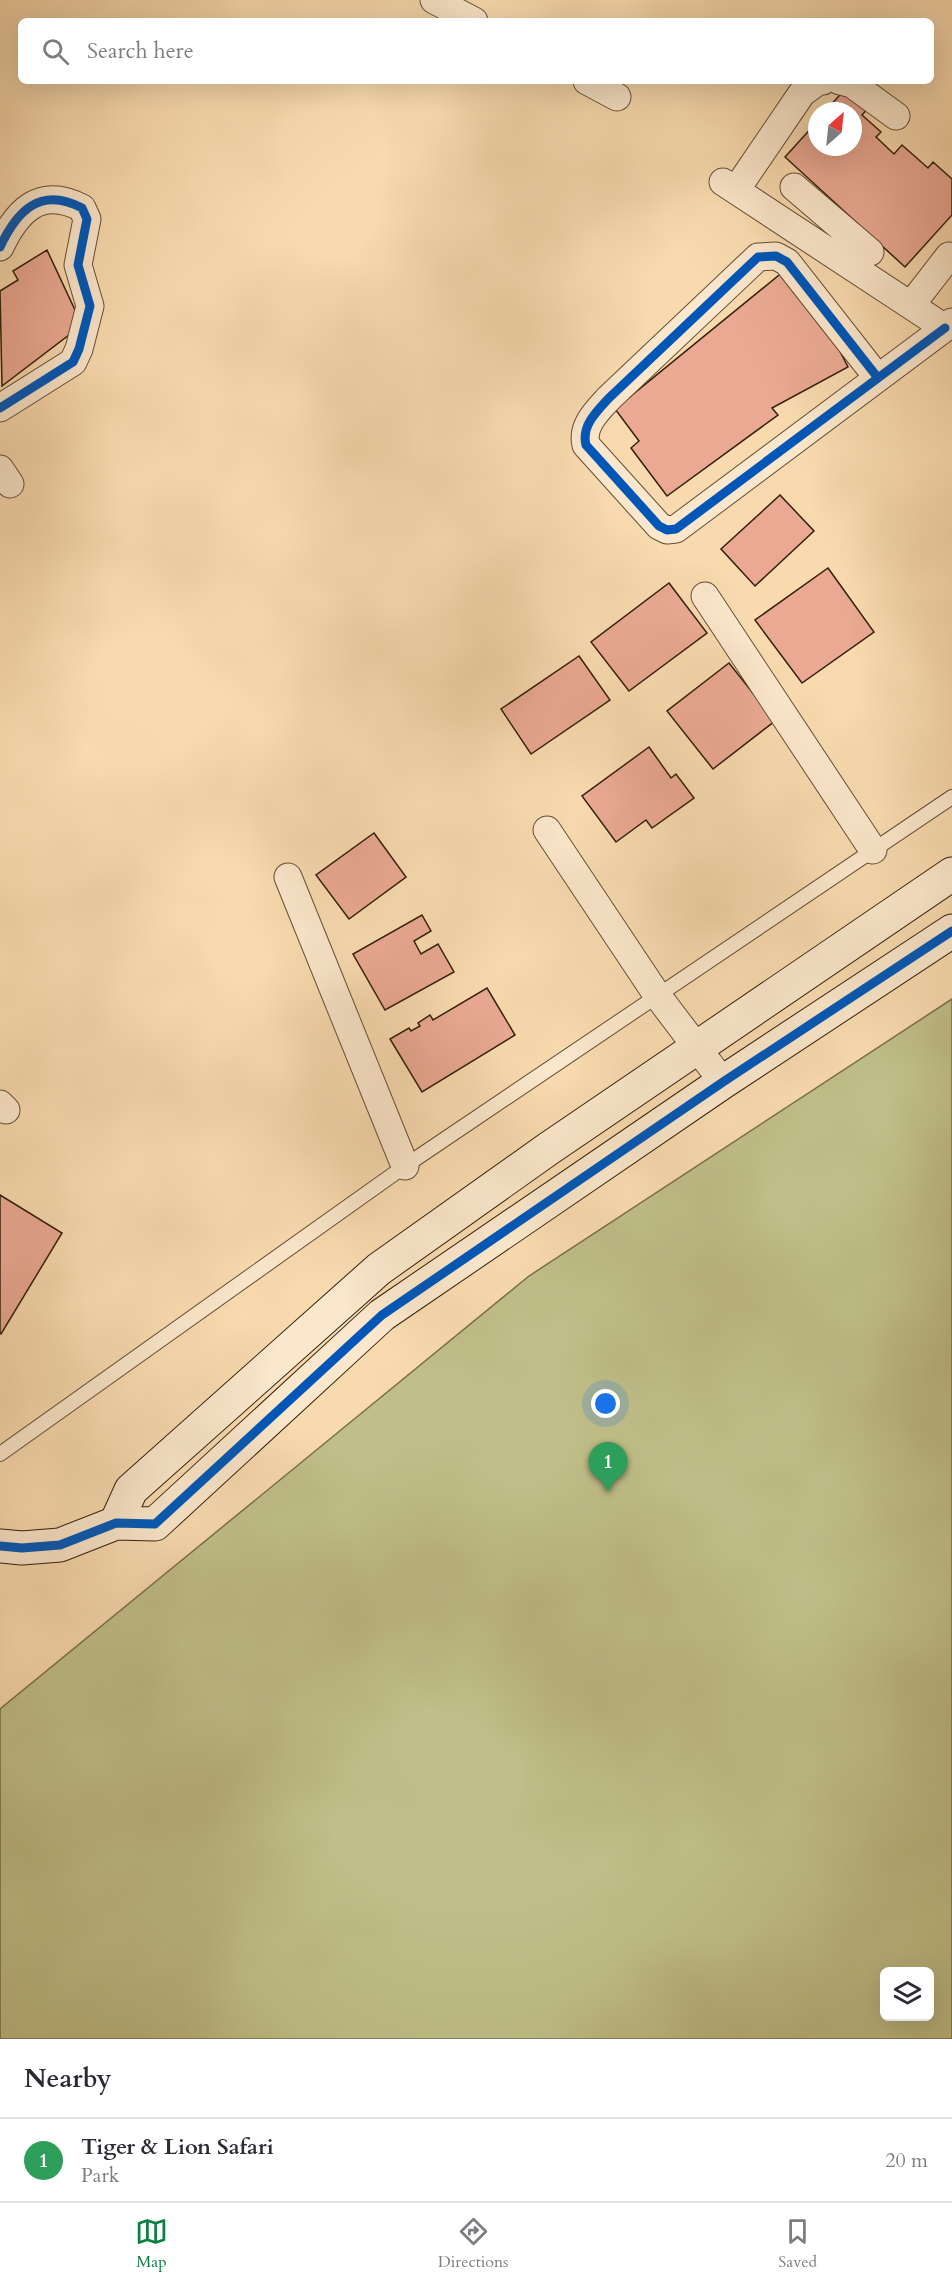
<!DOCTYPE html>
<html lang="en">
<head>
<meta charset="utf-8">
<style>
  body { margin:0; font-family:Cardo,serif; background:#f7f7f7; color:#2b2b33 }
  .controls { position:absolute; right:18px; bottom:18px; display:grid; overflow:hidden; border-radius:9px; box-shadow:0 6px 24px #0002 }
  .controls button { width:54px; height:54px; display:grid; place-items:center; padding:0; border:0; border-bottom:2px solid #e1e1e2; background:#fff; color:#2b2b33; font:30px sans-serif }
  .compass { position:absolute; left:808px; top:102px; width:54px; height:54px; border-radius:50%; background:#fff; box-shadow:0 6px 24px #0002; rotate:27deg }
  .you { position:absolute; left:606px; top:1404px; width:21px; height:21px; margin:-15px; border:4px solid #fff; border-radius:50%; background:#1a73e8; box-shadow:0 0 0 9px #1a73e833 }
  .badge { display:grid; place-items:center; width:39px; height:39px; border-radius:50%; background:#0b8043; color:#fff; font-size:20px; font-weight:700 }
  .pin { position:absolute; translate:-50% -50px; filter:drop-shadow(0 2px 3px #0008) }
  .pin::after { content:''; position:absolute; top:32px; width:21px; height:18px; background:inherit; clip-path:polygon(0 0,100% 0,50% 100%) }
  .list { margin:0; padding:0; list-style:none }
  h2 { display:flex; justify-content:space-between; align-items:center; height:78px; margin:0; padding:0 24px; font-size:26px }
  h2 small { font-size:20px; font-weight:400; color:#7c7c81 }
  .list li { display:grid; grid-template-columns:39px 1fr auto; gap:18px; align-items:center; box-sizing:border-box; height:84px; padding:0 24px; border-top:2px solid #e1e1e2 }
  .list b { display:block; font-size:22px; white-space:nowrap }
  .list p { margin:0; font-size:20px; white-space:nowrap; color:#7c7c81 }
  .list em { font-size:20px; font-style:normal; color:#7c7c81 }
  .icon { flex:none; width:33px; height:33px; fill:none; stroke:currentColor; stroke-width:2; stroke-linecap:round; stroke-linejoin:round }
  .map { position:relative; flex:none; width:952px; height:2039px; overflow:hidden }
  .search { position:absolute; background:#fff; box-shadow:0 6px 24px #0002; left:18px; right:18px; top:18px; height:66px; display:flex; align-items:center; gap:15px; box-sizing:border-box; padding:0 21px; border-radius:9px; color:#7c7c81; font-size:22px }
  .sheet { height:162px; background:#fff }
  nav { display:flex; justify-content:space-around; align-items:center; box-sizing:border-box; height:84px; border-top:2px solid #e1e1e2; background:#fff; font-size:16px; color:#7c7c81 }
  nav a { display:grid; justify-items:center; gap:3px }
  nav .on { color:#0b8043 }
  .map>svg:first-child { display:block }
  .green { fill:#c0bf89; stroke:#79704a; stroke-width:1.5; fill-rule:evenodd }
  .building { fill:#eba993; stroke:#32200c; stroke-width:1.5 }
  .lines { fill:none; stroke-linecap:round; stroke-linejoin:round }
  .lane-casing { stroke:#644e35; stroke-width:16 }
  .street-casing { stroke:#644e35; stroke-width:29 }
  .secondary-casing { stroke:#32200c; stroke-width:35 }
  .lane { stroke:#fbe7cb; stroke-width:14 }
  .street { stroke:#fbe7cb; stroke-width:27 }
  .secondary { stroke:#fbe7cb; stroke-width:33 }
  .cycleway-casing { stroke:#fbe7cb; stroke-width:13 }
  .cycleway { stroke:#0057b8; stroke-width:9 }
</style>
</head>
<body>
<div class="map">
<svg width="952" height="2039" viewBox="0 0 952 2039">
  <rect width="100%" height="100%" fill="#f9daaf"/>
  <filter id="stains"><feTurbulence type="fractalNoise" baseFrequency=".00333" numOctaves="4"/><feColorMatrix values="0 0 0 0 .2 0 0 0 0 .09 0 0 0 0 .02 0 0 0 .5 -.17"/></filter>
  <radialGradient id="worn" r=".72"><stop offset=".6" stop-color="#630" stop-opacity="0"/><stop offset="1" stop-color="#630" stop-opacity=".3"/></radialGradient>
  <path class="green" d="M952,999V2039H0V1709L529,1276ZM884,1972H930V2016H884Z"/>
  <path class="building" d="M848,86L870,106L862,115L881,132L876,137L894,154L902,145L928,168L933,162L952,179V215L905,267L785,157L814,125L817,128V147H853V111H831L828,108Z
    M47,250L82,325L2,386L0,291L18,280L13,271Z
    M784,271L830,332L848,367L772,408L778,415L667,496L631,448L639,441L615,409Z
    M780,495L814,531L755,586L721,549Z
    M828,568L874,632L802,683L755,620Z
    M669,583L707,633L629,691L591,642Z
    M579,656L610,700L531,754L501,709Z
    M729,663L775,721L713,769L667,711Z
    M649,747L671,778L676,774L694,798L652,828L646,820L616,842L582,796Z
    M374,833L406,877L349,919L316,875Z
    M422,915L431,931L414,941L421,954L438,944L454,972L385,1010L353,954Z
    M487,988L515,1035L422,1092L390,1039L409,1028L411,1031L420,1026L418,1023L430,1015L433,1020Z
    M0,1195L62,1233L1,1334L0,1333Z"/>
  <g class="lines">
    <g class="lane-casing">
      <path id="lane" d="M0,1454L405,1166L952,797"/>
    </g>
    <g class="street-casing">
      <path id="street" d="M434,0L474,21
        M587,81L617,97
        M840,81L852,84L896,116
        M723,182L945,328L952,322
        M794,187L870,252
        M736,190L802,93L817,82L823,81
        M0,247C17,211 40,186 82,208L87,219L78,265L90,306L79,349L73,362L0,408
        M911,305L949,256
        M878,378L787,262L776,256L758,257L609,398C597,411 581,426 586,445L659,526L667,530L676,529L945,328
        M0,469L10,484
        M705,596L873,850
        M547,830L657,995L723,1082
        M288,877L405,1166
        M0,1104L6,1110"/>
    </g>
    <g class="secondary-casing">
      <path id="secondary" d="M116,1523L131,1490L379,1269L548,1149L952,874
        M0,1546L22,1548L60,1545L116,1523L155,1524L382,1315L723,1082L952,931"/>
    </g>
    <use href="#lane" class="lane"/>
    <use href="#street" class="street"/>
    <use href="#secondary" class="secondary"/>
    <g class="cycleway-casing">
      <path id="cycleway" d="M0,247C17,211 40,186 82,208L87,219L78,265L90,306L79,349L73,362L0,408
        M878,378L787,262L776,256L758,257L609,398C597,411 581,426 586,445L659,526L667,530L676,529L945,328
        M0,1546L22,1548L60,1545L116,1523L155,1524L382,1315L723,1082L952,931"/>
    </g>
    <use href="#cycleway" class="cycleway"/>
  </g>
  <rect width="100%" height="100%" filter="url(#stains)"/>
  <rect width="100%" height="100%" fill="url(#worn)"/>
</svg>
<div class="controls">
<button><svg class="icon" aria-label="layers" viewBox="0 0 24 24"><path d="M12 4l9 5-9 5-9-5zM3 14l9 5 9-5"/></svg></button>
</div>
<svg class="compass" viewBox="-18 -18 36 36"><path d="M0-13l5 13h-10z" fill="#e53935"/><path d="M0 13l5-13h-10z" fill="#7c7c81"/></svg>
<div class="you"></div>
<div class="pin badge" style="left:608px;top:1492px;background:#2e9e5b">1</div>
<div class="search"><svg class="icon" aria-label="search" viewBox="0 0 24 24"><circle cx="10" cy="10" r="6"/><path d="M15 15l6 6"/></svg>Search here</div>
</div>
<section class="sheet">
<h2>Nearby<small></small></h2>
<ul class="list">
<li><span class="badge" style="background:#2e9e5b">1</span><div><b>Tiger &amp; Lion Safari</b><p>Park</p></div><em>20 m</em></li>
</ul>
</section>
<nav>
<a class="on"><svg class="icon" aria-label="map" viewBox="0 0 24 24"><path d="M3 6l6-2 6 2 6-2v14l-6 2-6-2-6 2zM9 4v14M15 6v14"/></svg>Map</a>
<a><svg class="icon" aria-label="directions" viewBox="0 0 24 24"><path d="M12 3l9 9-9 9-9-9zM9 14v-3h6M13 9l2 2-2 2"/></svg>Directions</a>
<a><svg class="icon" aria-label="saved" viewBox="0 0 24 24"><path d="M7 4h10v16l-5-4-5 4z"/></svg>Saved</a>
</nav>
</body>
</html>
